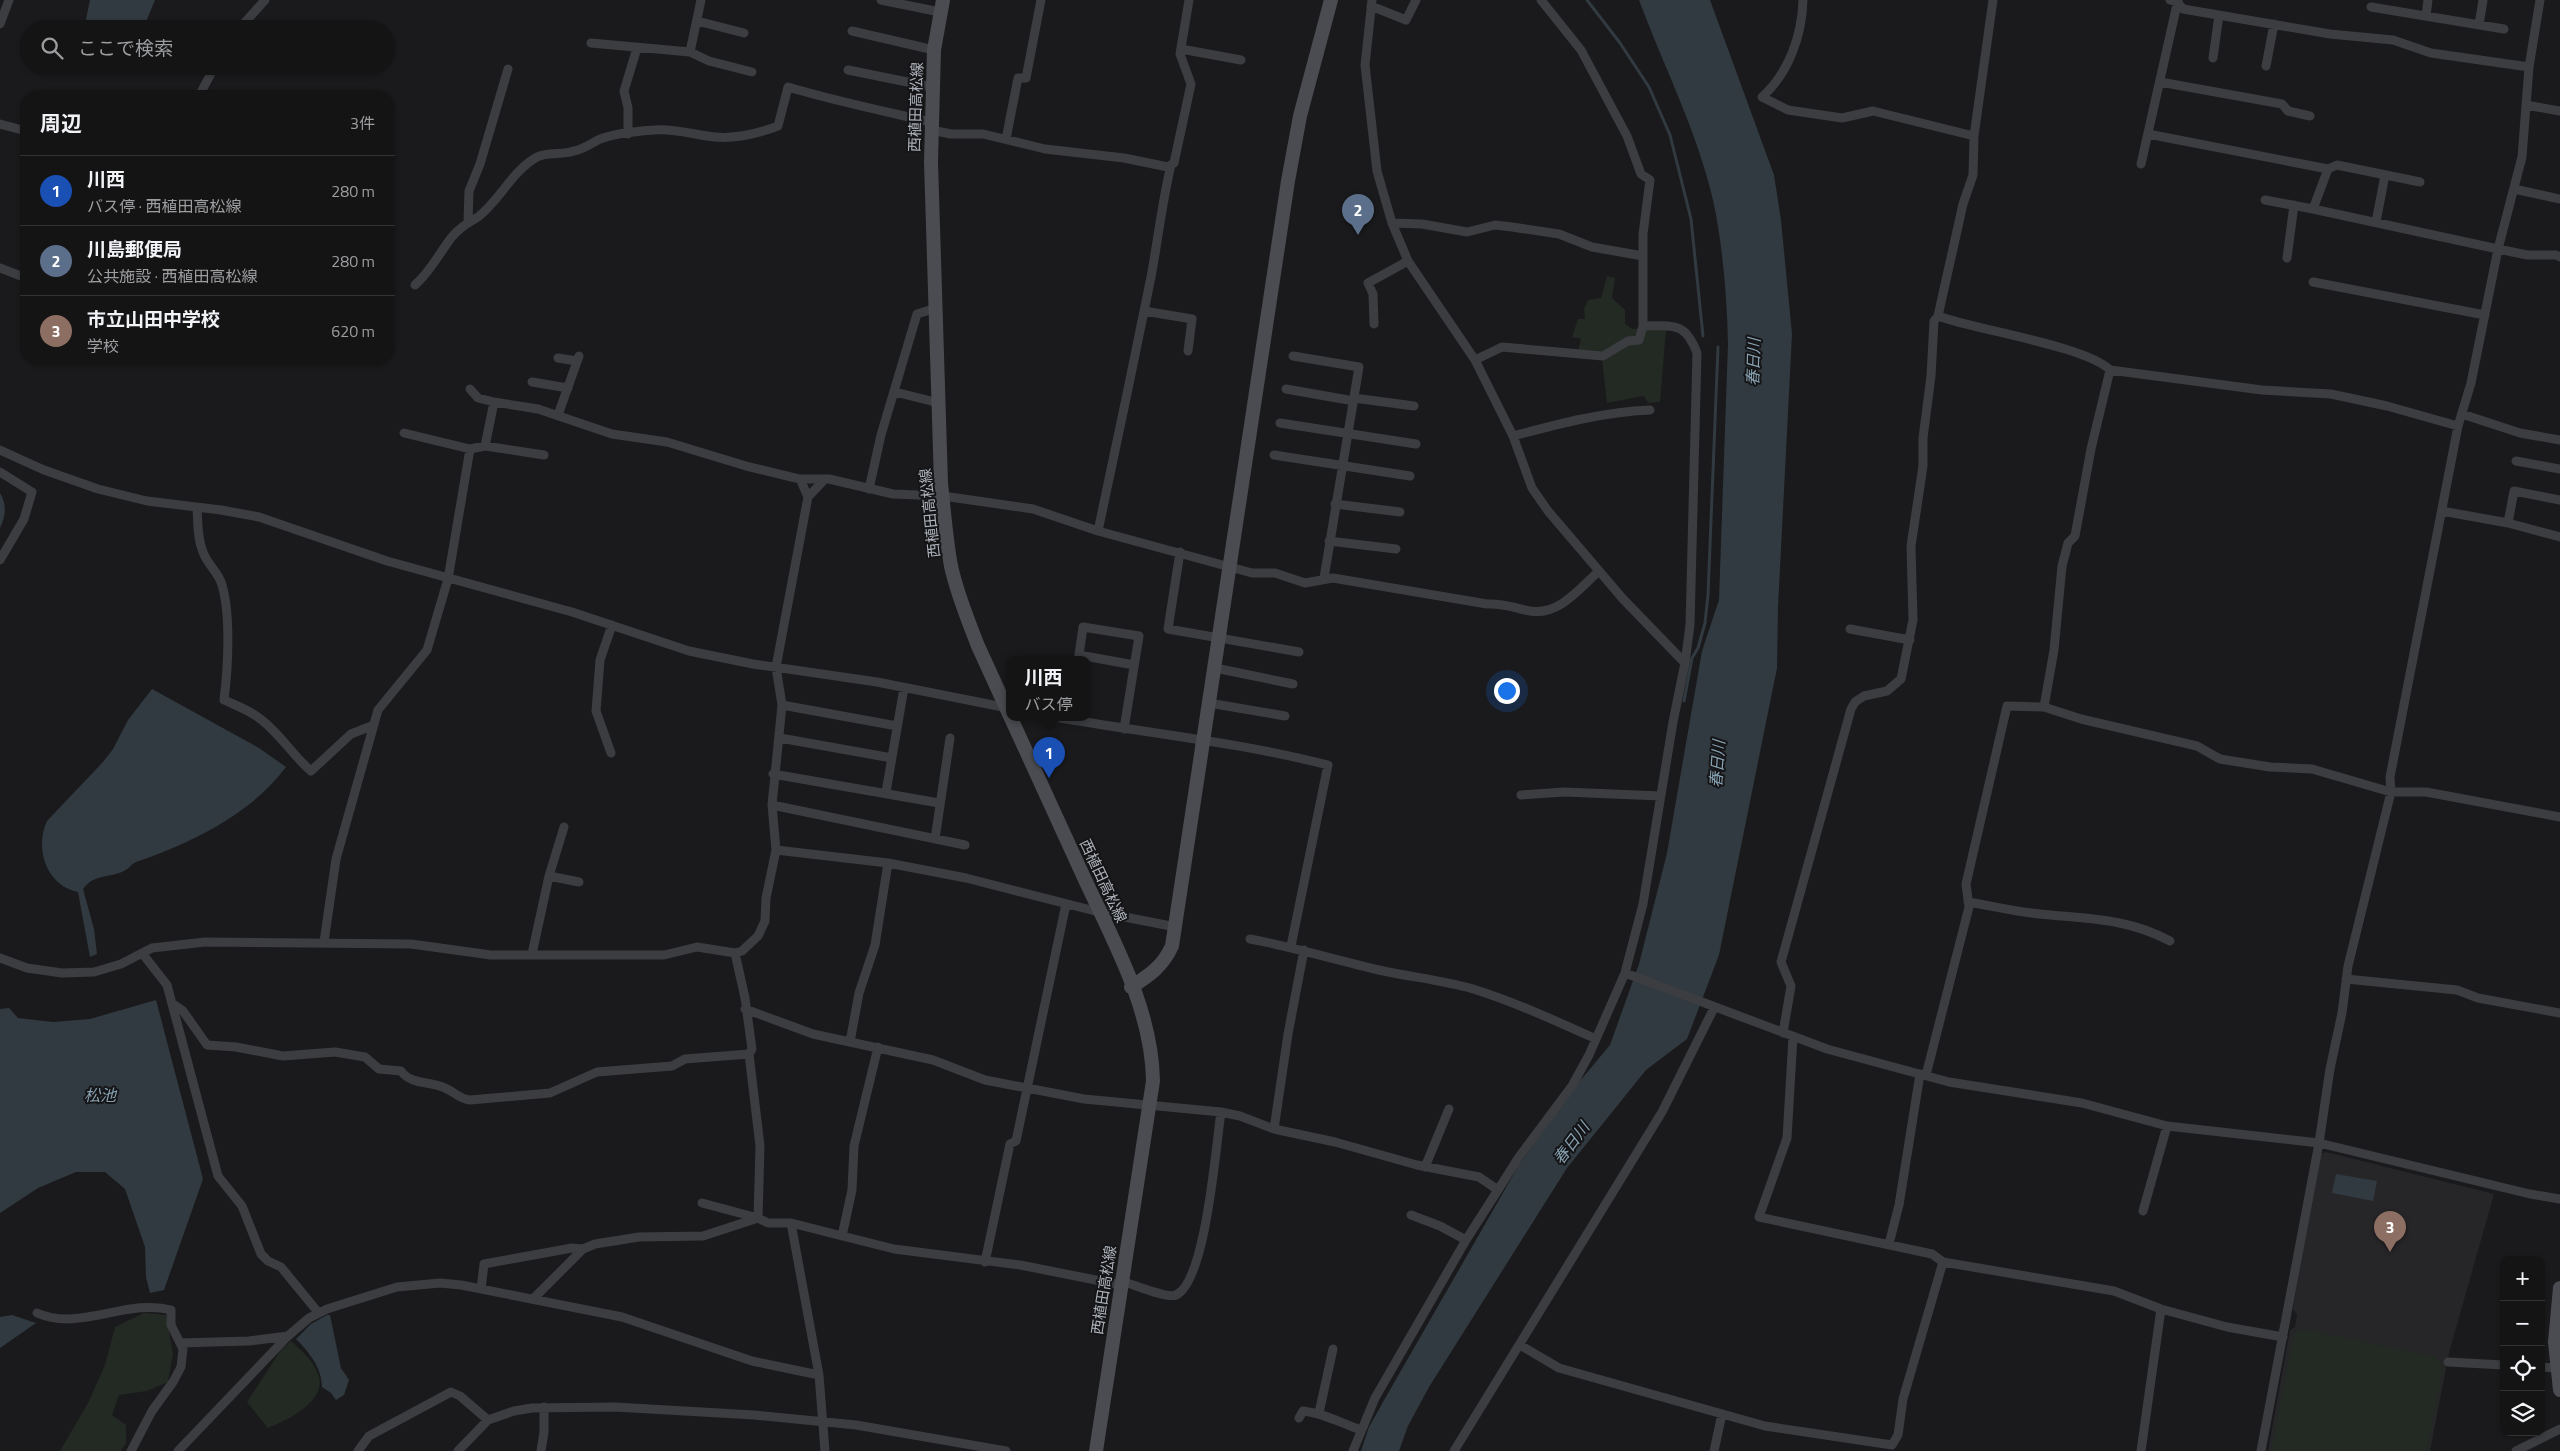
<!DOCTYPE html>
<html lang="ja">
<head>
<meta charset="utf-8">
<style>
  body { margin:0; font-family:"Titillium Web","Noto Sans JP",sans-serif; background:#212122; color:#f1f3f6 }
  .controls { position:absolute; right:15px; bottom:15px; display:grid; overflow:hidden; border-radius:10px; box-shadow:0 1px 4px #0004 }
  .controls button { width:45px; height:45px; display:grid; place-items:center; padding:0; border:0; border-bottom:1px solid #333334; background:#141415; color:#f1f3f6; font:25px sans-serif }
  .you { position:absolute; left:1506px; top:690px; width:18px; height:18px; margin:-12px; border:4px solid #fff; border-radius:50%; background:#1a73e8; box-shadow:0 0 0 8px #1a73e833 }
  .badge { display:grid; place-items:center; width:32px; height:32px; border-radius:50%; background:#e5a449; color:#fff; font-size:16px; font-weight:700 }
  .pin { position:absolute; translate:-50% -41px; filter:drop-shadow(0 1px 2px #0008) }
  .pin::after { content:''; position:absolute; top:26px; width:18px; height:15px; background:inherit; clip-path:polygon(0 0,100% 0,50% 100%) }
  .popup { position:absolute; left:1006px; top:656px; width:85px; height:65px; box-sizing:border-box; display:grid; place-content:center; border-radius:10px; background:#141415; filter:drop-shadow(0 1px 4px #0005); font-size:16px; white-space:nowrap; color:#9d9ea0 }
  .popup b { font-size:19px; color:#f1f3f6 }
  .popup::after { content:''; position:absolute; left:50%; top:100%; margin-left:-10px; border:10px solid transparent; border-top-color:#141415 }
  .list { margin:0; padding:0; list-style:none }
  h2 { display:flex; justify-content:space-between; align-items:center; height:65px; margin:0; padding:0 20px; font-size:21px }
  h2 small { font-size:16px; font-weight:400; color:#9d9ea0 }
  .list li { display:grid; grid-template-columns:32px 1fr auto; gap:15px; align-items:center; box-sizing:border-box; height:70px; padding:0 20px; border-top:1px solid #333334 }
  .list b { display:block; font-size:19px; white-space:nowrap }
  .list p { margin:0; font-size:16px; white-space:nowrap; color:#9d9ea0 }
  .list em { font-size:16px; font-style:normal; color:#9d9ea0 }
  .icon { flex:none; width:28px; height:28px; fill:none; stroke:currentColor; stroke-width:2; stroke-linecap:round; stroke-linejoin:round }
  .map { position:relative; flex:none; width:2560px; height:1451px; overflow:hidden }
  .search { position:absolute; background:#141415; box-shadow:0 1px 4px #0004; left:20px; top:20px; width:375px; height:55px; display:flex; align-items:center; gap:12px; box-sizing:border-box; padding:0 18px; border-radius:28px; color:#9d9ea0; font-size:19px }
  .panel { position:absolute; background:#141415; box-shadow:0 1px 4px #0004; left:20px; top:90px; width:375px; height:275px; border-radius:20px }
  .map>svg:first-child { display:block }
  .built { fill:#262629 }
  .green { fill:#222a23 }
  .water { fill:#313a40 }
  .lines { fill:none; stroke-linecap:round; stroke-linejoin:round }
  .stream { stroke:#313a40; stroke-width:3 }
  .street { stroke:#3b3d41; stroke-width:9 }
  .secondary { stroke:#4a4c51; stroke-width:14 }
  .labels { text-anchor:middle; stroke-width:4; stroke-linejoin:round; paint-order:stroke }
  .street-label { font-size:15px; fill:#aeb3bb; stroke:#151517 }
  .water-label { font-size:16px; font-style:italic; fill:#88a2b2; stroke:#151517 }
</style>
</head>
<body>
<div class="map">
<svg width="2560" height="1451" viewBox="0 0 2560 1451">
  <rect width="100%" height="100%" fill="#1a1a1c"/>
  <path class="built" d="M2326,1152L2494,1194L2449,1353L2430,1451H2268L2290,1330L2295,1327L2297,1315L2293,1309L2319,1155Z"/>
  <path class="green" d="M1607,276L1615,278L1612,298L1625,310V324L1632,329H1666L1660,402L1648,403L1644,396L1607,403L1601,351L1578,350L1581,339L1572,337L1578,319H1585L1584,309L1588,300L1601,298Z
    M144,1313L166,1315L173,1354L168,1382L147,1391L119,1395L112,1415L126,1425V1443L121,1451H60L88,1403L105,1365L115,1327Z
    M2302,1329L2434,1356L2443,1368L2427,1451H2271L2294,1333Z
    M291,1341C302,1351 315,1362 319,1377C326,1402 286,1421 268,1428L247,1402L281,1350Z"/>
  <path class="water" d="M90,0H155L143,29H84Z
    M1639,0H1710L1774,175L1781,220L1792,334L1778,607L1777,668L1719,955L1687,1039L1646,1070L1567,1168L1429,1387L1408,1426L1399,1451H1361L1369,1427L1387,1395L1519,1165L1569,1094L1610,1045L1639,964L1667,853L1702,651L1719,600L1728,344C1727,297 1723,247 1713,200C1697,131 1664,67 1639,0Z
    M97,66H135L133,74Z
    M0,493C7,505 6,515 0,528Z
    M152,689L259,748L286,767C250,815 191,843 136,862C131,864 129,869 124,871C109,878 94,874 83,889L94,929L97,954L90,957L78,892C47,886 34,849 47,821L103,762L113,749L128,720Z
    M156,1000L203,1179L164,1290L150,1293L146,1277L145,1247L125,1189L105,1172H76L38,1188L0,1213V1009L9,1008L18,1018L53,1022L90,1019Z
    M2336,1174L2377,1181L2373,1201L2332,1193Z
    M12,1315L36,1323L0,1348V1317Z
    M327,1315H330L341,1368L349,1380L344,1395L336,1400L331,1393L322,1387C322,1368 309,1352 296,1339L311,1324Z"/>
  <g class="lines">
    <path class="stream" d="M1587,0L1620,43L1649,87L1670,135L1691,219L1703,336
      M1684,701L1692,658L1698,648L1705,623L1708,595L1718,347"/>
    <path class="street" d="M881,0L940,12
      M1541,0L1581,50L1627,136L1641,174L1650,180L1643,234V326C1673,326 1685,321 1697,353L1690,625L1685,663
      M1803,0C1802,35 1789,73 1762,97L1788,110L1842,118L1873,111L1974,136
      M2170,0L2177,2L2183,9L2330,34L2393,40L2431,53L2529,67
      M1371,6L1406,20L1416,0
      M2371,7L2504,29
      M2426,16L2428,0
      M697,21L744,33
      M0,24L9,0
      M2479,25L2483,0
      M239,29L265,0
      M852,31L934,50
      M591,43L690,52L709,61L752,72
      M1181,49L1241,60
      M690,52L701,0
      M2213,58L2219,15
      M2266,66L2274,24
      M848,70L932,87
      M2160,82L2282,104L2288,111L2310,116
      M199,96L215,66
      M2526,105L2560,111
      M0,124L26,131
      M931,130L951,134H983L1045,149L1124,158L1168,167L1174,163L1191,84L1180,54L1189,0
      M628,134V108L624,91L637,48
      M2148,134L2328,169L2313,209L2498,249L2527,255H2556L2560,257
      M1006,139L1018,78H1026L1041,0
      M2141,164L2178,0
      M2328,169L2337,165L2420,182
      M2514,189L2560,199
      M2265,200L2313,209
      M468,221L469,191L480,164L508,69
      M2376,222L2385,175
      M1392,223L1422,224L1467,232L1495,225L1512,227L1559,234L1592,247L1643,256
      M2287,258L2294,205
      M0,268L26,278
      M2313,282L2485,315
      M415,285C430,272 439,254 451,238C459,228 468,223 478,217C500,200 512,171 537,157C547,152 563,155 574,151C584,149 590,144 598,140C611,134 640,131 654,130C675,128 694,135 715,137C737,139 757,134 778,126L788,87C835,101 883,111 931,122
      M1144,311L1192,319L1188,351
      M1938,316C1976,330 2086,346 2110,370L2262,390L2331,394L2387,406L2458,426
      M1374,324L1373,294L1368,283L1408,261
      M1293,356L1359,367L1324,578
      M558,358L577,361
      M1475,360L1502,347L1603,356L1628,341L1639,340L1643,326
      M532,382L568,388
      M470,389L478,398L494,402L538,409L612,434L667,442L746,466L800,479H829L893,494L943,496L1033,509L1098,531L1252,573H1275L1305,583L1333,578L1487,604C1506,603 1513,608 1530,611C1559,616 1580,588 1599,571
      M1286,389L1354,401
      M895,392L939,403
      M1354,398L1414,406
      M2462,414L2520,433L2560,440
      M558,415L579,356
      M1280,423L1416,444
      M404,433L470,449L485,446L544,455
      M1513,436C1558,424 1603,412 1650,410
      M485,446L494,402
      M0,450L44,470L98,489L147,501L221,510L259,517L387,561L572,612L689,651L753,664L877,682L1008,708
      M1274,455L1410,476
      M2516,461L2560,469
      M0,472L32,492L24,519L0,560
      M800,479L808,497
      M869,489L881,435L917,314L936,308
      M1335,504L1400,512
      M197,507C198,522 197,538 203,552C207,564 219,573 222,585C231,616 228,668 224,700C235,705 249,710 259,718C279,732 292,755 311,771L351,734L374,725
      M2442,511L2508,523L2560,537
      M2508,523L2514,491L2560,500
      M1098,531C1116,446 1134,362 1151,277C1158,240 1162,202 1171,165
      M1329,541L1396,549
      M1180,552L1168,629L1299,652
      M1850,629L1910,640
      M1215,668L1293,684
      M1209,703L1285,716
      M782,705L897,726
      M2044,707L2054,650L2062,566L2068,543L2075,536L2091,449L2110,370
      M1055,717C1146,733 1238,742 1328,765L1291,946
      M1124,729L1139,636L1083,627L1079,655L1134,665
      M780,738L892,758
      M611,753L596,711L600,660L612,625
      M773,774L939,803
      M886,792L904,688
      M1521,795L1564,792L1661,796
      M772,805L965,845
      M935,839L950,738
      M776,850L888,863L966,878L1099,912L1176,927
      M549,876L579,882
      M1968,902C1992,906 2016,912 2040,914C2088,919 2127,918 2170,941
      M1250,939C1294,947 1336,960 1379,970C1410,977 1442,980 1473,989C1515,1002 1556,1021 1596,1039
      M324,942L336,859L378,710L427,650L448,579L470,449
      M142,953L167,985L218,1176L242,1206L261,1254L268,1261L281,1267L317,1311
      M532,954L549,876L564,827
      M0,958L27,968L62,973L94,972L121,964L152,948L205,942L411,944L491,955H664L697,947L735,953L742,951L758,936L765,921L766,898L776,850L772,805L782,705L776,667L808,497L825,479
      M1625,973L1827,1049L1949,1082L2082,1103L2167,1126L2319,1143L2530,1194L2560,1199
      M2346,979L2457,990L2478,998L2560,1013
      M173,1004L183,1011L207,1045L236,1047L283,1056L335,1052L365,1057L379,1069L401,1071C411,1085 431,1081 445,1088C455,1092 459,1099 470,1100L550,1093L597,1072L672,1066L685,1059L749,1054
      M745,1009L813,1034L933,1060L985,1080L1084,1099L1221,1112C1216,1144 1206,1282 1176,1295C1167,1299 1133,1284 1121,1281
      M1783,1033L1791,986L1781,962L1851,709L1855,702L1864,696L1887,691L1901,679L1913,620L1911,546L1923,466V438L1931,376L1934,321L1938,316L1963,204L1973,175L1974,136L1993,0
      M1793,1037L1787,1138L1759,1217L1932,1254L1943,1262
      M850,1042L859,993L875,945L888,863
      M1926,1075L1969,907L1966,884L2007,706L2044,707L2081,719L2197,746L2220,759L2270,767L2312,769L2391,792H2426L2560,817
      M1221,1112L1240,1116L1274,1129L1335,1142L1417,1165L1479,1177L1498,1190
      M1274,1129L1288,1034L1304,950
      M1425,1167L1449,1109
      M702,1203L758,1218L760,1146L749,1054L752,1049L745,998L735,953
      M2143,1211L2167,1126
      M1411,1215L1440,1226L1466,1240
      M791,1223L819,1375
      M842,1236L852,1190L854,1146L878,1047
      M1889,1244L1899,1205L1920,1074
      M985,1262L1010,1144L1016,1141L1066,904
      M481,1289L484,1264L572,1248L583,1249
      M533,1299L583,1249L595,1244L639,1237L703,1236L758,1218L768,1223H791L894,1249L1020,1265L1121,1285
      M37,1313C80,1332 127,1298 171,1310V1325L183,1349L181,1367L173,1382L152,1411L131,1451
      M180,1343L249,1341L288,1336
      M1520,1345L1559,1368L1765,1426L1892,1445L1898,1435L1903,1399L1943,1262L2114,1291L2161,1309L2227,1327L2283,1337
      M2448,1362L2504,1365
      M2541,1367L2556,1368
      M1319,1413L1333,1349
      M1299,1418L1303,1411C1323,1413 1341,1423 1361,1430
      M178,1451L288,1336L309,1318L327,1309L397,1287L440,1283L461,1285L622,1317L752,1361L819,1375L825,1451
      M358,1451L369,1436L451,1392L460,1396L488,1420
      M458,1451L488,1420L514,1411L532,1408L615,1407L754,1415L856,1425L1006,1451
      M541,1451L544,1432V1407
      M1353,1451L1375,1398L1466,1240L1519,1157L1572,1086L1589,1055L1625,973L1643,904L1673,722L1685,663L1623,599L1548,511L1532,488L1513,436L1475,360L1408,261L1392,223L1377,171L1365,65L1372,0
      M1454,1451L1662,1112L1714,1008
      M1714,1451L1722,1414
      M2141,1451L2161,1309
      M2261,1451L2319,1143L2330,1069L2342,1013L2348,966L2391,792L2390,777L2458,426L2471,383L2498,249L2522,157L2529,67L2540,0
      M2516,1451L2560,1429"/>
    <path class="secondary" d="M943,0L934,50L931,162L941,483C944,511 946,539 951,566C957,594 968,620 978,646C1012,721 1046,796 1081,871C1111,937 1152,1007 1153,1081L1096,1451
      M1131,987C1150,975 1163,966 1172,946L1288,181L1300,116L1331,0
      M2560,1288L2555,1342L2560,1390"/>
  </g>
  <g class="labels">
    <g class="street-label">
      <text transform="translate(916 107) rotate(-88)" y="5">西植田高松線</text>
      <text transform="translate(930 513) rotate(-96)" y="5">西植田高松線</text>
      <text transform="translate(1103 881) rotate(65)" y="5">西植田高松線</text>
      <text transform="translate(1104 1290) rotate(-81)" y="5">西植田高松線</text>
    </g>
    <g class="water-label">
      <text transform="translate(1753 362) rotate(-88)" y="6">春日川</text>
      <text transform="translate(1717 764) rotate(-86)" y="6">春日川</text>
      <text x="100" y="1101">松池</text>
      <text transform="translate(1571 1143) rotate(-53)" y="6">春日川</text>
    </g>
  </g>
</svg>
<div class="controls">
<button>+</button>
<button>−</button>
<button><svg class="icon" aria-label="locate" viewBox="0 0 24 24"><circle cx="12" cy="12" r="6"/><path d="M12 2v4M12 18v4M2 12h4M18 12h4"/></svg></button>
<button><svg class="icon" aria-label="layers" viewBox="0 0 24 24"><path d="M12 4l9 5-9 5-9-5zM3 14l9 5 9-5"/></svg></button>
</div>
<div class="you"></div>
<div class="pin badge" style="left:1049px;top:778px;background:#1a4fb4">1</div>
<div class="popup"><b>川西</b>バス停</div>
<div class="pin badge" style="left:1358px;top:235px;background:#5c6f8a">2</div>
<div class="pin badge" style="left:2390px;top:1252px;background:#8d6e63">3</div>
<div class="search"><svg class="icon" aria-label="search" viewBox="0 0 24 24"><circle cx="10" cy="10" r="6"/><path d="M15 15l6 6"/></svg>ここで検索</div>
<section class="panel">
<h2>周辺<small>3件</small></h2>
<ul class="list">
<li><span class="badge" style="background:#1a4fb4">1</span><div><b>川西</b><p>バス停 · 西植田高松線</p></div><em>280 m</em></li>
<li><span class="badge" style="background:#5c6f8a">2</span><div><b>川島郵便局</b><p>公共施設 · 西植田高松線</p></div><em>280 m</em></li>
<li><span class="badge" style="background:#8d6e63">3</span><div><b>市立山田中学校</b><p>学校</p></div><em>620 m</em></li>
</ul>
</section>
</div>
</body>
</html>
